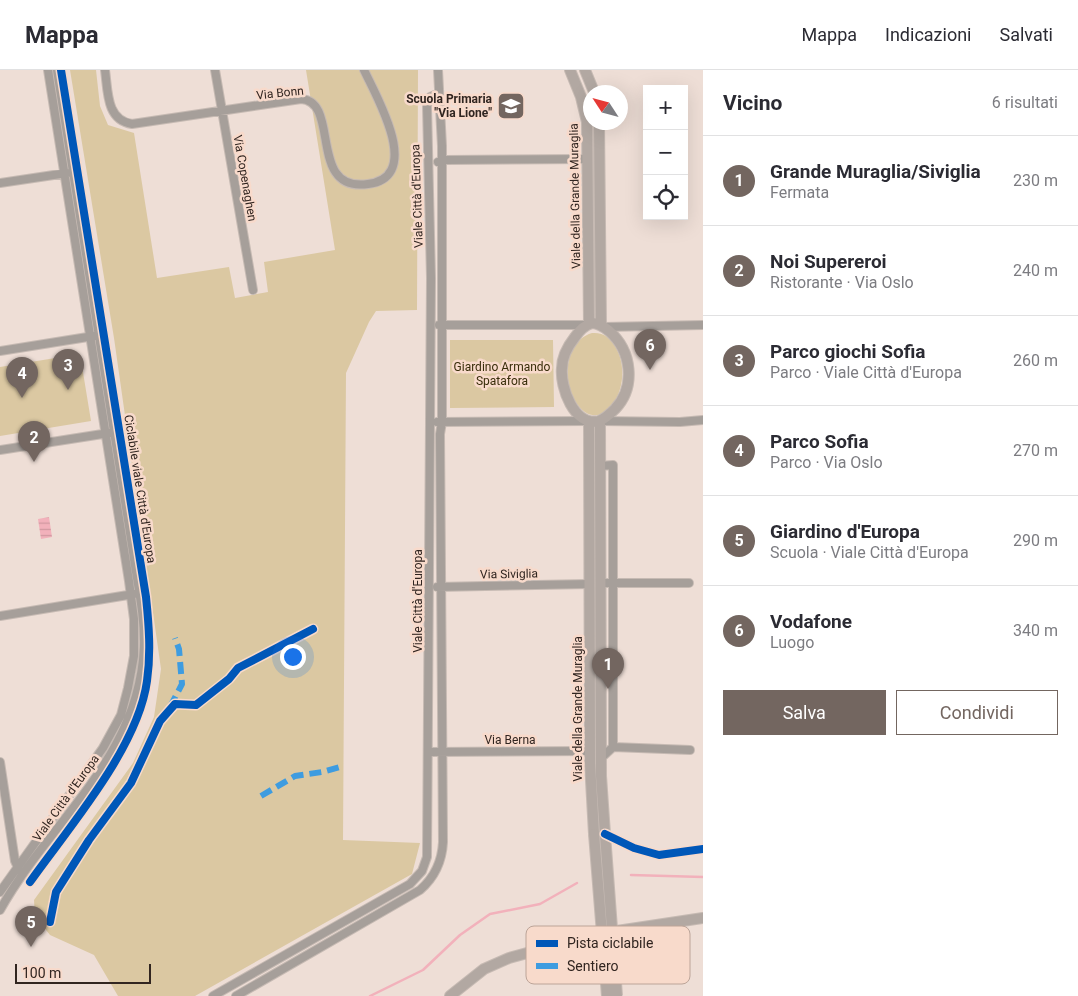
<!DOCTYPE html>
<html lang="it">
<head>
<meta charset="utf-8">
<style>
  body { margin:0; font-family:Roboto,sans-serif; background:#f7f7f7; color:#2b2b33 }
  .controls { position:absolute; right:15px; top:15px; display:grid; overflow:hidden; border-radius:0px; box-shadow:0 5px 20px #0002 }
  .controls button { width:45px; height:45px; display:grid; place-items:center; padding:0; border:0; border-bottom:1px solid #e1e1e2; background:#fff; color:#2b2b33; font:25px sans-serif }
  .compass { position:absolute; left:583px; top:15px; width:45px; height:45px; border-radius:50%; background:#fff; box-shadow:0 5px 20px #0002; rotate:306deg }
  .scale { position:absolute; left:15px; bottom:12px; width:136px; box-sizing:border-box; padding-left:5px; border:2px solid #312520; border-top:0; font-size:14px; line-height:18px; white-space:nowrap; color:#312520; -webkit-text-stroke:4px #f8dacb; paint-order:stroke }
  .you { position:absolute; left:292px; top:586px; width:18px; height:18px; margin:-12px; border:4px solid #fff; border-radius:50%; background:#1a73e8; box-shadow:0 0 0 8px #1a73e833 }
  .badge { display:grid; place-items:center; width:32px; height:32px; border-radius:50%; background:#736660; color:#fff; font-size:16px; font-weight:700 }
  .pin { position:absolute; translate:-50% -41px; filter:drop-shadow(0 1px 2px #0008) }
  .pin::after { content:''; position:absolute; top:26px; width:18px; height:15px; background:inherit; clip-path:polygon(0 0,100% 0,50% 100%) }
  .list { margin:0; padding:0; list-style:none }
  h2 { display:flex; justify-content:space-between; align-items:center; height:65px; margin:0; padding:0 20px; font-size:21px }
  h2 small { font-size:16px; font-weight:400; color:#7c7c81 }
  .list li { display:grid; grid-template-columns:32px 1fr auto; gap:15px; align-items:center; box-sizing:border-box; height:90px; padding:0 20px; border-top:1px solid #e1e1e2 }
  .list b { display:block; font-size:19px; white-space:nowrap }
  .list p { margin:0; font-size:16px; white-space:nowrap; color:#7c7c81 }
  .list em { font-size:16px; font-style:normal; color:#7c7c81 }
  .actions { display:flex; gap:10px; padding:15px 20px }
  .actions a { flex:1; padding:11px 0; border:1px solid #736660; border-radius:0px; text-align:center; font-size:18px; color:#736660 }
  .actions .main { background:#736660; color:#fff }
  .icon { flex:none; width:28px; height:28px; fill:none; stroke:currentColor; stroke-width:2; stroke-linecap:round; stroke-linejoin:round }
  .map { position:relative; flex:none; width:703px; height:926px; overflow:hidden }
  header { display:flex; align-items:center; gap:30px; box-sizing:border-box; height:70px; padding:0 25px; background:#fff; border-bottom:1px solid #e1e1e2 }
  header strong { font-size:24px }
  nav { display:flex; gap:28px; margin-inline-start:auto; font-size:18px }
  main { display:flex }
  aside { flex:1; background:#fff }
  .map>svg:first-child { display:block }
  .green { fill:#dbc8a2 }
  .water { fill:url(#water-rules) }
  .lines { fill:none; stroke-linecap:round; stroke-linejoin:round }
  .stream { stroke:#f2b1bb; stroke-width:2.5 }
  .street-casing { stroke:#c6bab3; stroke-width:10 }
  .secondary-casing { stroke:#c6bab3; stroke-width:12 }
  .street { stroke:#a69f9a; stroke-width:8 }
  .secondary { stroke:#b2a8a2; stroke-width:10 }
  .secondary-bridge-casing { stroke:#c6bab3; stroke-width:12; stroke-linecap:butt }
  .secondary-bridge { stroke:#b2a8a2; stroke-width:10 }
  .quiet { stroke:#3e9ce0; stroke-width:6; stroke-dasharray:12 6; stroke-linecap:butt }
  .cycleway-casing { stroke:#f8dacb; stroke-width:11 }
  .cycleway { stroke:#0057b8; stroke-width:8 }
  .labels { text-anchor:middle; stroke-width:5; stroke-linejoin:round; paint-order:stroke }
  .street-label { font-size:12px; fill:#312520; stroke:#f8dacb }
  .poi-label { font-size:12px; font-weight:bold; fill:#312520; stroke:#f8dacb; text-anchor:end }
  .park-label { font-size:12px; fill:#382d0a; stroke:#f8dacb }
  .key { fill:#f8dacb; stroke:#bca498; stroke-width:1 }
  .key-label { font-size:14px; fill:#312520 }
</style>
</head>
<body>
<header>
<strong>Mappa</strong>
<nav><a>Mappa</a><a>Indicazioni</a><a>Salvati</a></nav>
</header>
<main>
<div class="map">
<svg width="703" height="926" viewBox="0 0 703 926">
  <defs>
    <pattern id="water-rules" width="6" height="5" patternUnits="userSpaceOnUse" patternTransform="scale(1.25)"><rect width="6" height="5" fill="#f2b1bb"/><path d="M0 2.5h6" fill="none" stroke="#d098a0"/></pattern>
  </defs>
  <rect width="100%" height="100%" fill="#eeded6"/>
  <path class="green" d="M70,0H96L100,36L108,55L134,63L157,208L229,197L235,228L268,222L264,192L335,180L306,0H418L417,240L376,241L369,252L346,303L343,770L420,773L412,804L195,926H118L94,885L50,865L35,846L34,830L133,693L154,647L161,599L114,268Z
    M592,263C603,262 611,268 616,278C637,315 601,372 575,331C562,310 565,271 592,263Z
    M450,270H553L554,337L450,338Z
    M80,284L91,351L0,366V297Z"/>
  <path class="water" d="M49,447L52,467L41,469L38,449Z"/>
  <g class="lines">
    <path class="stream" d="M631,805L703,807
      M370,926L423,900L460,865L490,844L540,834L577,813"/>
    <g class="street-casing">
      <path id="street" d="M105,0C108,21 106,50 132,54L301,29C341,31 307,123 368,114C424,107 376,26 364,0
        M215,0L253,220
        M438,92L446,90L588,89
        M0,113L67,103
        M439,255H587
        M604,257L703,255
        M0,281L94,266
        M600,351L680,352L703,350
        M437,352L588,351
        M0,380L109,363
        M600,396L613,395V677L601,688
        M600,513H689
        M437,517L590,514
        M0,546L134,524
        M613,677L690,680
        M429,682L590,681
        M0,692L15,791L19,800
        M0,822L103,678L121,645L128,618L134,586V549L129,511L48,0
        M0,840C51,749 139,689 144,577C145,545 137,513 133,482L57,0
        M213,926L410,814L422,801L427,787L431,208L427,36L430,27L439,23
        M236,926L420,820C435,807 442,792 443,772L440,364L442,352V76L438,0"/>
    </g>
    <g class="secondary-casing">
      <path id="secondary" d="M570,0L581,27L587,52L589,254
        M585,0L594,22
        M599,52L601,255
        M592,253C599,253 604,257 609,261C632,281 636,317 615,339C611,343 604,349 599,351C574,357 560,317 562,298C562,287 568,276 575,267C579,261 585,255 592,253Z
        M589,351L590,693L594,764
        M600,351L601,706L605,764
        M450,926L484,899L509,888L597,864L703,848"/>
    </g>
    <use href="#street" class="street"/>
    <use href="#secondary" class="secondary"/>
    <g class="secondary-bridge-casing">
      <path id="secondary-bridge" d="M594,764L607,926
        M605,764L617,926"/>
    </g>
    <use href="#secondary-bridge" class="secondary-bridge"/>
    <path class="quiet" d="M170,637L182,614L179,579L175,568
      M261,726L295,706L322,702L340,697"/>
    <g class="cycleway-casing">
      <path id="cycleway" d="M605,764L634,778L659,785L703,779
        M30,812C69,757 138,678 147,611C151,583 149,556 146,527L61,0
        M50,852L56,822L89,770L131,713L160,651L175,634L196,635L229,609L238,598L313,559"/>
    </g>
    <use href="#cycleway" class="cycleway"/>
  </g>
  <defs>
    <g id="school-square" transform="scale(1.4375)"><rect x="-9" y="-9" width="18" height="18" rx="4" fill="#736660" stroke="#f8dacb"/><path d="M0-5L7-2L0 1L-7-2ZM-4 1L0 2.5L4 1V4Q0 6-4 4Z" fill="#fff"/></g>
  </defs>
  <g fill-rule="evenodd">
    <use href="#school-square" x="511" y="36"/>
  </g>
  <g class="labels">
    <g class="street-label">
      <text transform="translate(280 23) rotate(-6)" y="4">Via Bonn</text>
      <text transform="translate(245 108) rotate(80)" y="4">Via Copenaghen</text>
      <text transform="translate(417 126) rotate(-92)" y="4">Viale Città d'Europa</text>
      <text transform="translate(575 126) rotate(-91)" y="4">Viale della Grande Muraglia</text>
      <text transform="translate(140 419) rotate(81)" y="4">Ciclabile viale Città d'Europa</text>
      <text transform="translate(509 504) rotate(-1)" y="4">Via Siviglia</text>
      <text transform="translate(418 531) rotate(-90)" y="4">Viale Città d'Europa</text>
      <text transform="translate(578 639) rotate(-90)" y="4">Viale della Grande Muraglia</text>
      <text x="510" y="674">Via Berna</text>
      <text transform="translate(66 728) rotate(-54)" y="4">Viale Città d'Europa</text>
    </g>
    <g class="poi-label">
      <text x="492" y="33">Scuola Primaria<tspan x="492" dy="14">"Via Lione"</tspan></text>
    </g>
    <g class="park-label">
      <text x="502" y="301">Giardino Armando<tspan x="502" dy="14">Spatafora</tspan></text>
    </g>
  </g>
  <rect x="526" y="856" width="164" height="58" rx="8" class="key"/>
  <rect x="536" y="870" width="22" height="7" fill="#0057b8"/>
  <rect x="536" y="893" width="22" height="6" fill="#3e9ce0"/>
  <g class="key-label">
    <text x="567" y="878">Pista ciclabile</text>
    <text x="567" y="901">Sentiero</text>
  </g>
</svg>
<div class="controls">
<button>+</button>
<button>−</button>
<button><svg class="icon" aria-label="locate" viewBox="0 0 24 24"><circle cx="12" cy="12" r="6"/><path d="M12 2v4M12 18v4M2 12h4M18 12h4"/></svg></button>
</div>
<svg class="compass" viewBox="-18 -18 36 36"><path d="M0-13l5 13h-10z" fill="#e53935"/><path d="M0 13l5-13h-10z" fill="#7c7c81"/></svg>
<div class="scale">100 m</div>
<div class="you"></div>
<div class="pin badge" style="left:608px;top:619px">1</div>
<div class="pin badge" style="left:34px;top:392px">2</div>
<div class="pin badge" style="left:68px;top:320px">3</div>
<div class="pin badge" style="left:22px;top:328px">4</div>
<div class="pin badge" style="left:31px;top:877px">5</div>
<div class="pin badge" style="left:650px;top:300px">6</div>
</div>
<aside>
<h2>Vicino<small>6 risultati</small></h2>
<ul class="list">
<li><span class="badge">1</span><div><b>Grande Muraglia/Siviglia</b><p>Fermata</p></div><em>230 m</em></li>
<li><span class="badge">2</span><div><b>Noi Supereroi</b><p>Ristorante · Via Oslo</p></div><em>240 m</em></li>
<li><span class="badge">3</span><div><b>Parco giochi Sofia</b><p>Parco · Viale Città d'Europa</p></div><em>260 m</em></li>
<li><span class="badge">4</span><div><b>Parco Sofia</b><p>Parco · Via Oslo</p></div><em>270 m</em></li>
<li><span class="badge">5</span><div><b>Giardino d'Europa</b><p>Scuola · Viale Città d'Europa</p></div><em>290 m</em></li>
<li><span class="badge">6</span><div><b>Vodafone</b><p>Luogo</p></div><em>340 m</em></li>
</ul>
<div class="actions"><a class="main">Salva</a><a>Condividi</a></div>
</aside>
</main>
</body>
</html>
